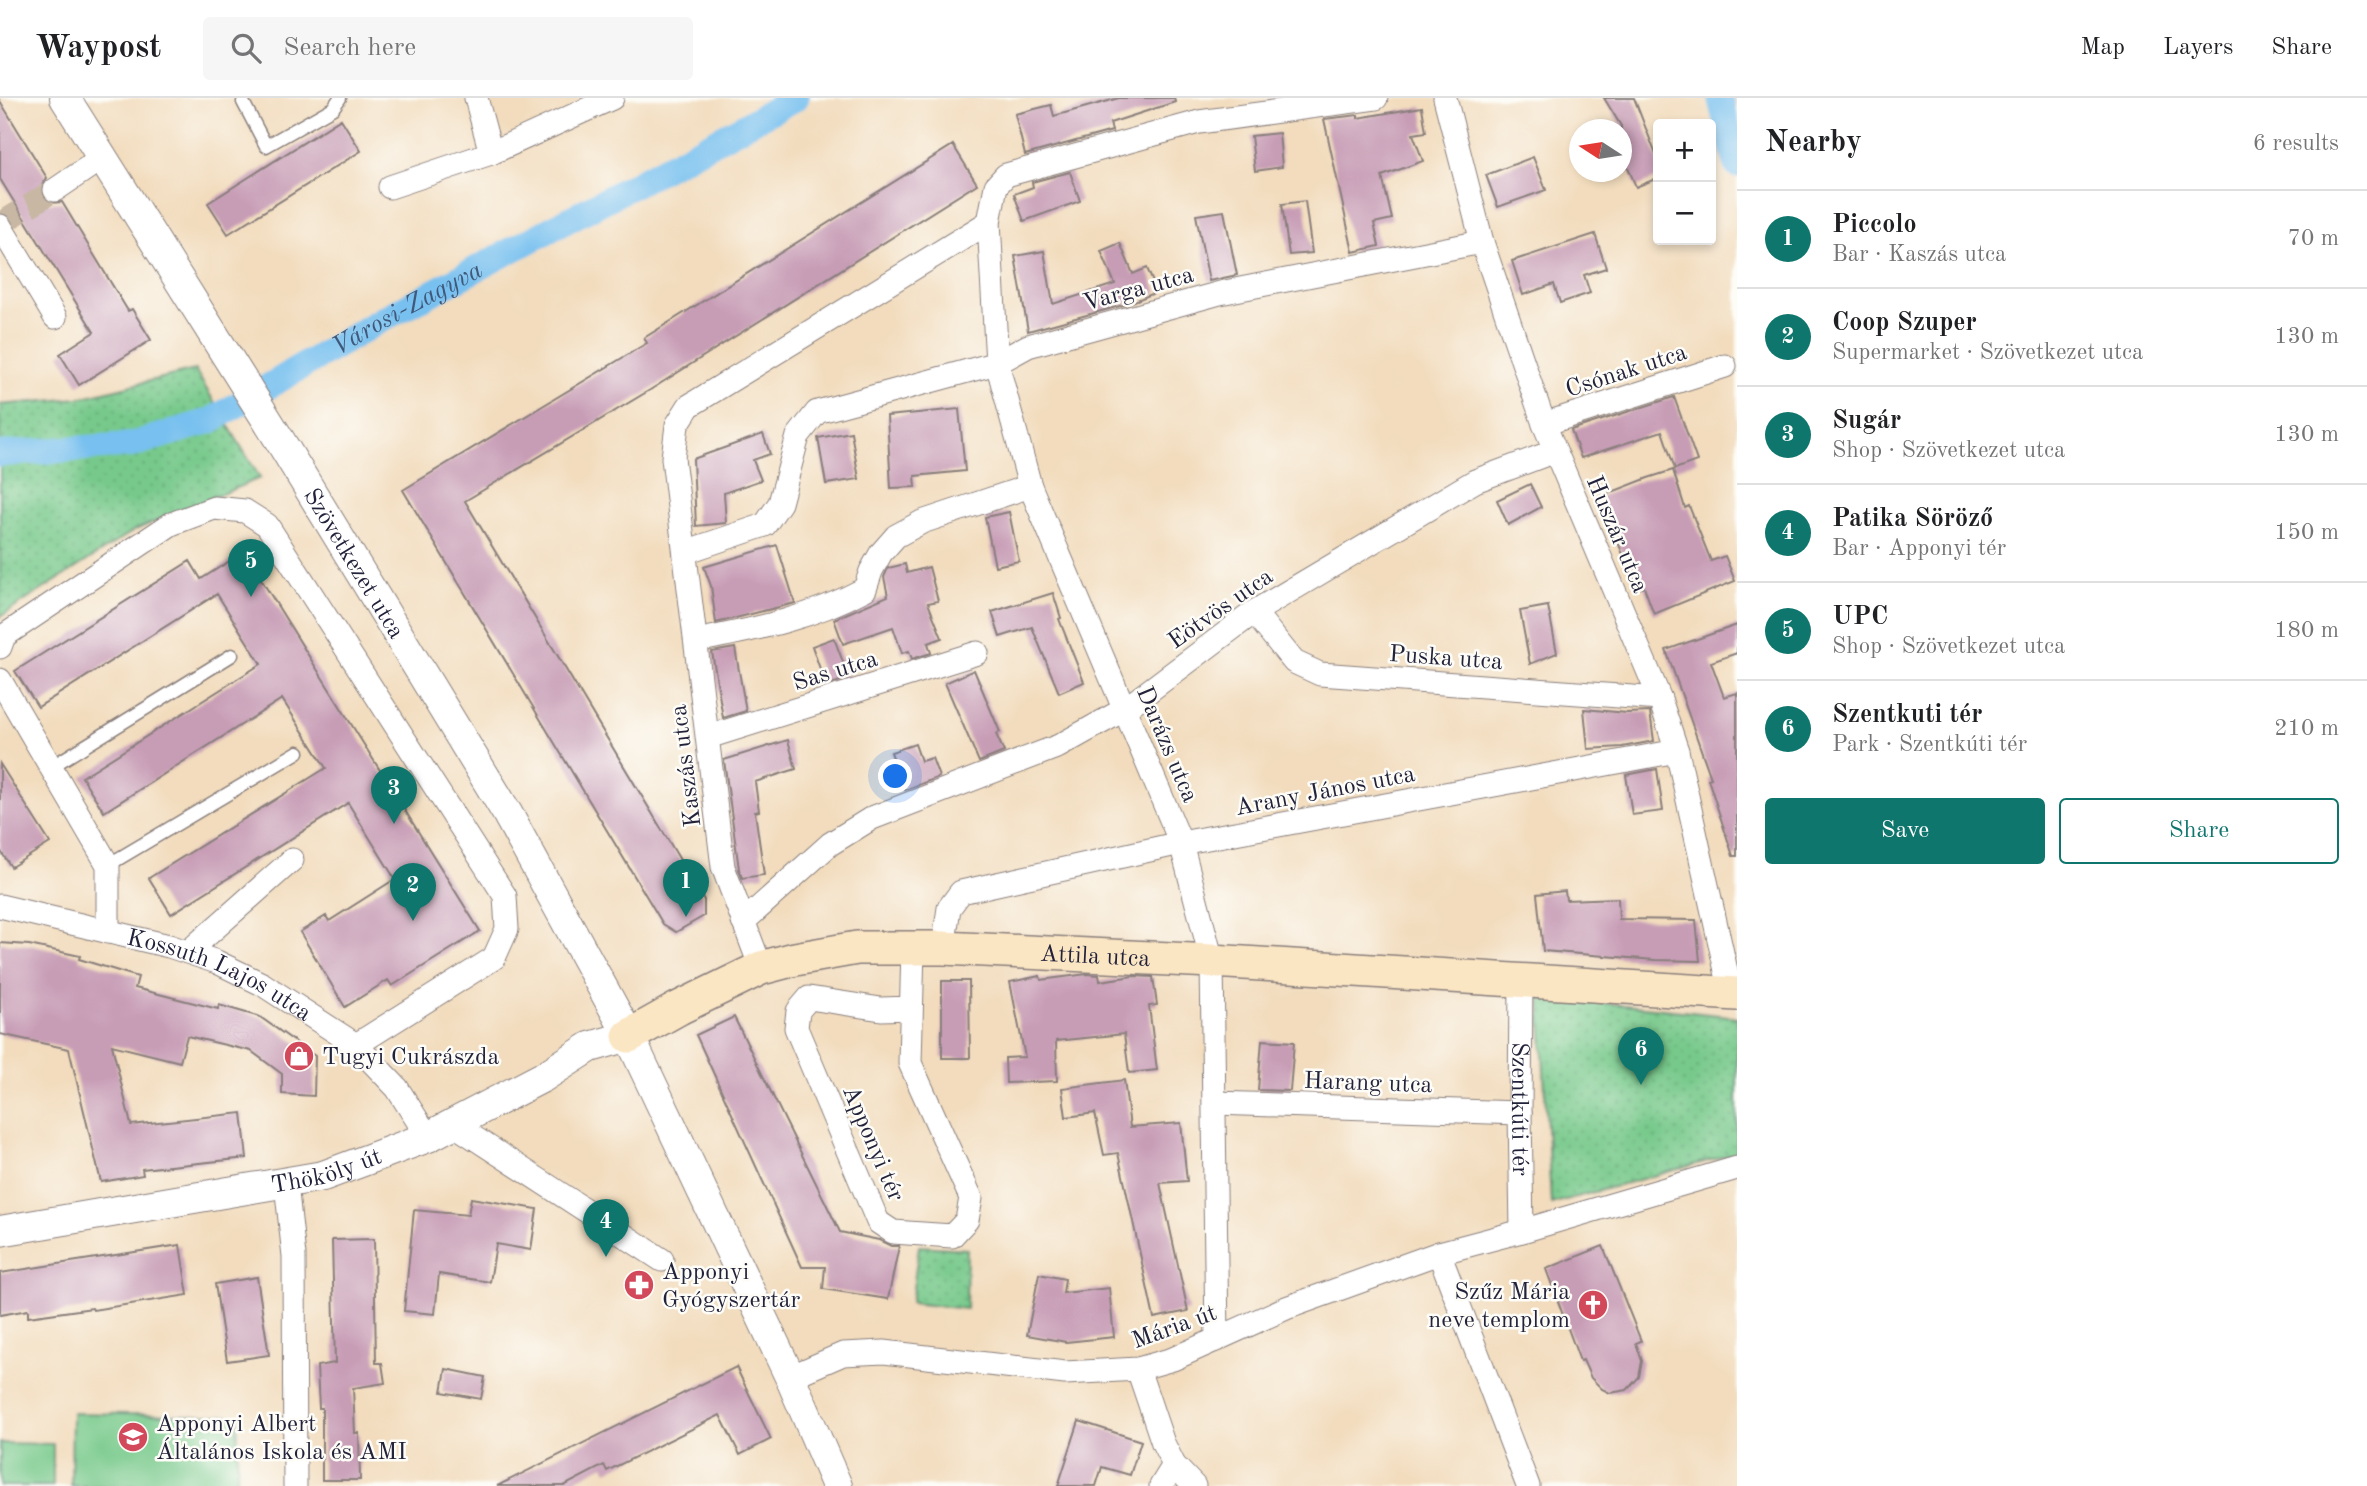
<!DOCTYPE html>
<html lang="en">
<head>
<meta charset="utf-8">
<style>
  body { margin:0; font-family:"Old Standard TT",serif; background:#f6f6f6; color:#202124 }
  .controls { position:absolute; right:21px; top:21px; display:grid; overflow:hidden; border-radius:7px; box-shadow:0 4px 10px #0003 }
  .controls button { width:63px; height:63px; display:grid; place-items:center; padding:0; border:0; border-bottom:2px solid #e0e0e0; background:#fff; color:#202124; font:35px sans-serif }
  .compass { position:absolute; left:1569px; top:21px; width:63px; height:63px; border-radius:50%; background:#fff; box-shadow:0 4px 10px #0003; rotate:282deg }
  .you { position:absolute; left:896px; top:679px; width:24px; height:24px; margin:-18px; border:5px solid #fff; border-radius:50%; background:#1a73e8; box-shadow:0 0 0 10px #1a73e833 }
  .badge { display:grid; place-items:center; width:46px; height:46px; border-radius:50%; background:#0f766e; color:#fff; font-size:23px; font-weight:700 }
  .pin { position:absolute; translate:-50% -58px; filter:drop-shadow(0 2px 4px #0008) }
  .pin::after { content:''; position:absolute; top:37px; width:24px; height:21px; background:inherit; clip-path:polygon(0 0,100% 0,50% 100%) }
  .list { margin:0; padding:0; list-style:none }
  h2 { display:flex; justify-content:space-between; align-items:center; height:91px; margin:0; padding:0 28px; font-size:30px }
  h2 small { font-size:23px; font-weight:400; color:#757577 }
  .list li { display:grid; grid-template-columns:46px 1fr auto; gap:21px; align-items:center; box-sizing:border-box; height:98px; padding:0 28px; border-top:2px solid #e0e0e0 }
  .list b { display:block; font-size:26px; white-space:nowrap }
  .list p { margin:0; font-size:23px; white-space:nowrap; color:#757577 }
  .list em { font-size:23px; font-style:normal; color:#757577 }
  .actions { display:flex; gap:14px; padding:21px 28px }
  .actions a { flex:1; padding:16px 0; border:2px solid #0f766e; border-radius:7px; text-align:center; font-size:24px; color:#0f766e }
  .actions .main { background:#0f766e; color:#fff }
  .icon { flex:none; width:38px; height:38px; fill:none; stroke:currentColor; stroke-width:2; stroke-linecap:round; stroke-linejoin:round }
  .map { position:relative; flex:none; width:1737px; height:1388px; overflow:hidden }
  header { display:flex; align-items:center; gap:42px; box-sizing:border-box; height:98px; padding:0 35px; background:#fff; border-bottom:2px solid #e0e0e0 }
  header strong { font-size:33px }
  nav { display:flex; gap:38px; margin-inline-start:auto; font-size:24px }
  .search { width:490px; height:63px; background:#f6f6f6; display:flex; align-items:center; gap:18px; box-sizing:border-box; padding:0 24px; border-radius:7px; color:#757577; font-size:26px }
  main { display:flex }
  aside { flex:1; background:#fff }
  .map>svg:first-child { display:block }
  .park { fill:url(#park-dots); stroke:#4c7663; stroke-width:2 }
  .garden { fill:#77c98b; stroke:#4c7663; stroke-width:2 }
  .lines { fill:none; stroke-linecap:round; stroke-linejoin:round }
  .canal { stroke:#77c0ef; stroke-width:26 }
  .building { fill:#c79db6 }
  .minor-tunnel { stroke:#c8b7a3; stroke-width:23; stroke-dasharray:23 11; stroke-linecap:butt }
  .service-casing { stroke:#8a7f7c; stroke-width:15 }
  .minor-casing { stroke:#8a7f7c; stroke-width:25 }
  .tertiary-casing { stroke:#8a7f7c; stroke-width:32 }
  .secondary-casing { stroke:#8a7f7c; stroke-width:36 }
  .service { stroke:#fff; stroke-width:12 }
  .minor { stroke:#fff; stroke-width:23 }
  .tertiary { stroke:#fff; stroke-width:30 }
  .secondary { stroke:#fbe6c4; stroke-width:33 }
  .labels { text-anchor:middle; stroke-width:5; stroke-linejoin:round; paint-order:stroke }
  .street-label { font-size:24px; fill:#22223b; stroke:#fdfcf7 }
  .poi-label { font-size:24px; fill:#22223b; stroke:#fdfcf7; text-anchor:start }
  .water-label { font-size:26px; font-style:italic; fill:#40597a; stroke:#fdfcf7 }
</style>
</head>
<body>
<header>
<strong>Waypost</strong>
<div class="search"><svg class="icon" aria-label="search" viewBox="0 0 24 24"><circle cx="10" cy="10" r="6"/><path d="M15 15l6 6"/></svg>Search here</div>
<nav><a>Map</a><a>Layers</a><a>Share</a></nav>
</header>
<main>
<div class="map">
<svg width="1737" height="1388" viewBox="0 0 1737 1388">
  <defs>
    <pattern id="park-dots" width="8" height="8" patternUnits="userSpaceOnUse" patternTransform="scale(1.75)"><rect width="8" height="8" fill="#77c98b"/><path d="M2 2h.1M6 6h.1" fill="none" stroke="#67ac79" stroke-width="1.8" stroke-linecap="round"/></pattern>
  </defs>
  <rect width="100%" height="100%" fill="#fdfcf7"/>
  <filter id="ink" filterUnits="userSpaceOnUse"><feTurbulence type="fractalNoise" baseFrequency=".0143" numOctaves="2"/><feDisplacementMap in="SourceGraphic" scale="14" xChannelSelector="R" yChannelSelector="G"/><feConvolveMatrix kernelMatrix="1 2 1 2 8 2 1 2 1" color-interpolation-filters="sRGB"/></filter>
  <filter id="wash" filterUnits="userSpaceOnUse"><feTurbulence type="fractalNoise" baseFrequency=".00686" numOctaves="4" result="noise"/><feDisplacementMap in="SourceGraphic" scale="28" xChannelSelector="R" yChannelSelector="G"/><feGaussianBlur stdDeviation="1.57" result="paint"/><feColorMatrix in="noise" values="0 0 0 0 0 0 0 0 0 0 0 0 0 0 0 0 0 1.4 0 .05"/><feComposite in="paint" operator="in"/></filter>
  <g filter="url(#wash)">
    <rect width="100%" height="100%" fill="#f2dcbd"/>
    <path class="park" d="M195,272L260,380L135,432L0,519V307L79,300Z
      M1540,898L1737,919V1055L1551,1106Z
      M919,1148L967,1151L966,1211L911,1205Z"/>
    <path class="garden" d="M72,1315L238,1318L237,1388H71Z
      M0,1345L53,1346V1388H0Z"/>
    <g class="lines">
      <g class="canal">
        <path d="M1720,0L1737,67"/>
        <path id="s1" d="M0,356L131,347L210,323L379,223L796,0"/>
      </g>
    </g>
    <g id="blocks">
      <path class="building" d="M1119,0H1174L1175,4L1110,25L1112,33L1025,57L1015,16L1051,7L1054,18Z
        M1604,0H1634L1658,62V80L1636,89L1621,52V28Z
        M0,3L47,80L42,87L43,99L50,105L62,104L128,213L132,211L151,242L79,287L60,256L94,234L0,81Z
        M1422,9L1426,34L1413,36L1423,63L1382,78L1392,121L1374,125L1379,148L1353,154L1324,21L1358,17V20Z
        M341,21L361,53L228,136L208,105Z
        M1279,35L1282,69L1255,73L1251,38Z
        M953,47L977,86L650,292L465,403L704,802V818L676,834L663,826L403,392L647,245L644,240Z
        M1533,59L1546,92L1498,109L1486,77Z
        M1070,74L1080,103L1024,123L1014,96L1033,89L1032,84Z
        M1305,103L1312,155L1289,157L1282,106Z
        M1224,113L1237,177L1209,183L1196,117Z
        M1595,136L1606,170L1584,177L1590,195L1560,205L1554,186L1523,197L1512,163Z
        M1120,145L1133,176L1147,170L1157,194L1127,206L1028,233L1015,158L1044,153L1053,206L1115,186L1101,153Z
        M1674,299L1697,363L1675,371L1662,333L1581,360L1571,332Z
        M959,311L965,373L915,378L916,389L891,390L887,318Z
        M851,334L859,381L826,386L818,340Z
        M763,336L770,356L753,362L761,382L724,395L726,425L696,428L693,361Z
        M1673,372L1685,410L1689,408L1711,463L1725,458L1735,483L1654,516L1644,489L1639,490L1629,465L1627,466L1599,399L1648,380Z
        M1530,386L1541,409L1508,427L1497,402Z
        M1009,414L1019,463L995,468L985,419Z
        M777,447L795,505L716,525L711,488L704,469Z
        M244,454L480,833L392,888L388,882L345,909L300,834L326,818L329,823L395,781L348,705L171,816L149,780L326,670L282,601L104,714L82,679L261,566L217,496L38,609L15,573L190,463L201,481Z
        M905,466L907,475L929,469L938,503L928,505L942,540L928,545L931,555L912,561L909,553L902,555L893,529L843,546L834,521L888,498L884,479L888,470Z
        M1053,495L1061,520L1059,521L1084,584L1059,595L1032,529L1000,539L992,514Z
        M1548,508L1557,555L1530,566L1520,513Z
        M1737,527V555L1711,564L1724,599L1737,595V758H1733L1708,681L1711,680L1666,552Z
        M834,540L849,580L826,588L812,548Z
        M735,550L746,613L723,620L712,554Z
        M974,572L1000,634L996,636L1004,654L979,664L945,585Z
        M1584,611L1627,615L1650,614L1654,643L1622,649L1588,651Z
        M788,642L796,671L755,684L759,713L755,714L764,777L742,780L739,771L724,662Z
        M915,646L921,663L932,660L939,679L905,692L891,654Z
        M0,666L50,745L11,769L0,752Z
        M1657,671L1663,713L1632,717L1626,677Z
        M1565,793L1566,802L1618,800L1619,821L1696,822L1700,863L1655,862L1543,853L1537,796Z
        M0,845L29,847L80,858L79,861L138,879L135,890L218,911L219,907L260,919L315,958L314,998L282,996V976L251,953L187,938L180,964L112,947L131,1027L242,1015L247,1060L142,1071L143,1077L101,1084L69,951L0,936Z
        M1087,876L1099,877L1100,883L1133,878L1153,879L1157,907L1149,908L1157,972L1129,975L1124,936L1056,943L1057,983L1006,985L1005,960L1025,959L1010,884L1040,878L1041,882Z
        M942,883H969L970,960H942Z
        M734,919L840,1134L879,1142L891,1148H899L888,1201L823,1191L825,1169H802L696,937Z
        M1262,942L1294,944L1290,993L1258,992Z
        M1124,982L1130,1029L1181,1025L1187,1083L1160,1085L1188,1213L1154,1220L1118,1055L1104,1057L1095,1015L1066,1019L1062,990Z
        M471,1100L537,1111L531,1152L496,1146L490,1184L439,1176L435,1216L404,1213L414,1112L468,1117Z
        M374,1141L376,1265H382L385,1285L353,1290L355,1335H359L360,1382H322V1310H319L317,1268L335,1265L332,1142Z
        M180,1147L188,1197L93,1212L92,1210L28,1219V1212L0,1217V1175Z
        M1603,1148L1641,1243L1636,1245L1642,1263L1639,1279L1627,1292L1610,1295L1602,1291L1591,1280L1583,1262L1580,1263L1546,1171Z
        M1039,1176L1065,1181L1063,1195L1109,1190L1114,1239L1066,1244L1027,1237Z
        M257,1179L269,1257L227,1263L215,1186Z
        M736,1269L771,1341L740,1357L720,1317L607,1373L604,1367L564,1388H497Z
        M446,1271L485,1279L481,1301L442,1294Z
        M1079,1323L1141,1343L1130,1377L1102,1369L1096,1388H1058Z"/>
    </g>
  </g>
  <g filter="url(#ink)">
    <use href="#blocks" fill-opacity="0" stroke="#8a7f7c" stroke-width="2"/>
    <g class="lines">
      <path class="minor-tunnel" d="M0,126L55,92"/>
      <g class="service-casing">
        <path id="service" d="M243,4L266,48L333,10L340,0
          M51,669L232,557
          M108,767L298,654"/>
      </g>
      <g class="minor-casing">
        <g id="minor">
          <path d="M476,0L491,55"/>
          <path d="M1445,0L1482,144L1544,326L1660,601L1677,653L1731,895"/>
          <path d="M390,89L491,55L612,0"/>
          <path d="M55,92L102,60"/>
          <path d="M0,128L55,219"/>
          <path d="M1544,326L1725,268"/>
          <path d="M685,454L765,427L780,405L798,338L817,314L997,265L1028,248L1220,195L1482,144"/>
          <path d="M1254,514L1294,564L1320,576L1660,601"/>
          <path d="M696,543C756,531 809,521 865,491L871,473L881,455L896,438L922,424L1030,388"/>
          <path d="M0,549L4,538L171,426L214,410L245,413L267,427L505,798L507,831L494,860L356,947"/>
          <path d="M0,582L108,767V834"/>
          <path d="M708,639L977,555"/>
          <path id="s2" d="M0,808L169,848L217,864L262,886L356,947L397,990L428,1039"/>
          <path d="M743,824L830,746L872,720L1059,648L1125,611L1254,514L1475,383L1555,353"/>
          <path d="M943,850L949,810L961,794L1181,745L1677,653"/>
          <path d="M188,854L292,762"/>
          <path d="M761,870L723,769L673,360L677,327L689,308L989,124"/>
          <path id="s3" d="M1521,881L1520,1015L1522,1133"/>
          <path d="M911,910L881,911L809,900L798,913L796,930L878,1124L893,1134L952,1138L967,1122L971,1100L910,965L913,849"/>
          <path d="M1215,1005L1520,1015"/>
          <path d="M453,1026L662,1162"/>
          <path d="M286,1086L294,1158L295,1388"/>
          <path d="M1439,1155L1528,1388"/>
          <path d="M1217,1242L1212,863L1181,745L1030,388L997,265L989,124L996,88L1006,77L1199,24L1376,0"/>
          <path d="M1138,1271L1163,1345L1174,1367L1194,1388"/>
          <path d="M790,1279L843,1256L884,1254L1065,1275L1138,1271L1173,1261L1286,1210L1439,1155L1522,1133L1737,1070"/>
          <path d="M1161,1388L1174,1367"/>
        </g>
      </g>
      <g class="tertiary-casing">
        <g id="tertiary">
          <path id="s4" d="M65,0L279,341L507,715L629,938L790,1279L837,1388"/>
          <path id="s5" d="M0,1133L323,1078L428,1039L543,979L590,949L629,938"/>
        </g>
      </g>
      <g class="secondary-casing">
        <g id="secondary">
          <path id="s6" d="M629,938L679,910L761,870L795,861L857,850H943L1212,863L1737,896"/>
        </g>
      </g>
      <use href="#service" class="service"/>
      <use href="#minor" class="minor"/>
      <use href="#tertiary" class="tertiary"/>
      <use href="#secondary" class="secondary"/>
    </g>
  </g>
  <defs>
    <g id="shop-disc" transform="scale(1.575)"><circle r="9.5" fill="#d1495b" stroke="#fdfcf7"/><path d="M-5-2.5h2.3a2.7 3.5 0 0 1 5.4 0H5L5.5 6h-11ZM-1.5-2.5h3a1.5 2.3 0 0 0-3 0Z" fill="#fff"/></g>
    <g id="pharmacy-disc" transform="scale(1.575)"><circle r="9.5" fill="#d1495b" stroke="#fdfcf7"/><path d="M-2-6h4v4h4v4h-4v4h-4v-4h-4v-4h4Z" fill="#fff"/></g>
    <g id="church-disc" transform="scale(1.575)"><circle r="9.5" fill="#d1495b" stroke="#fdfcf7"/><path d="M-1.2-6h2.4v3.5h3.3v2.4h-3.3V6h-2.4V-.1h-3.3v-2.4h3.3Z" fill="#fff"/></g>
    <g id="school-disc" transform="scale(1.575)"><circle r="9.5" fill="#d1495b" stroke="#fdfcf7"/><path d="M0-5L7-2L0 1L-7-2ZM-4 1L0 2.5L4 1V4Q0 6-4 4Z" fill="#fff"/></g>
  </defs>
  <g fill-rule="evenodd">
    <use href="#shop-disc" x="299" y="958"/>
    <use href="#pharmacy-disc" x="639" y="1187"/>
    <use href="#church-disc" x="1593" y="1207"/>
    <use href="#school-disc" x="133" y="1339"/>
  </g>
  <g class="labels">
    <g class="street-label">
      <text transform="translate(1138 190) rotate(-15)" y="8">Varga utca</text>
      <text transform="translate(1626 272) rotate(-18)" y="8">Csónak utca</text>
      <text transform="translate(1618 436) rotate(67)" y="8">Huszár utca</text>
      <text dy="8" stroke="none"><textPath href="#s4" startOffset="548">Szövetkezet utca</textPath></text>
      <text transform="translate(1220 510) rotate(-35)" y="8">Eötvös utca</text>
      <text transform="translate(1446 559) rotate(4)" y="8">Puska utca</text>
      <text transform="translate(835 572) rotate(-17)" y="8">Sas utca</text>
      <text transform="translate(1168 646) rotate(67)" y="8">Darázs utca</text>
      <text transform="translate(685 668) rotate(-97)" y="8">Kaszás utca</text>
      <text transform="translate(1325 692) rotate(-11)" y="8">Arany János utca</text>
      <text dy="8" stroke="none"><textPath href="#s6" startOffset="485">Attila utca</textPath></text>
      <text dy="8" stroke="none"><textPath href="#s2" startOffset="231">Kossuth Lajos utca</textPath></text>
      <text transform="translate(1368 984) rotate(2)" y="8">Harang utca</text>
      <text dy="8" stroke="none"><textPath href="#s3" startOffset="130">Szentkúti tér</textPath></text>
      <text transform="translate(874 1045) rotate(67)" y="8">Apponyi tér</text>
      <text dy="8" stroke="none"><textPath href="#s5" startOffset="332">Thököly út</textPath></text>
      <text transform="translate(1174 1228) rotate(-20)" y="8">Mária út</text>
    </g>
    <g class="poi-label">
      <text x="322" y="966">Tugyi Cukrászda</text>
      <text x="662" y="1181">Apponyi<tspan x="662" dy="28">Gyógyszertár</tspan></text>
      <text x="1570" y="1201" text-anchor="end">Szűz Mária<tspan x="1570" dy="28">neve templom</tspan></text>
      <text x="156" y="1333">Apponyi Albert<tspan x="156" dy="28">Általános Iskola és AMI</tspan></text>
    </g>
    <g class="water-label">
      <text dy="9" stroke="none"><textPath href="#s1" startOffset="441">Városi-Zagyva</textPath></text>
    </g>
  </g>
</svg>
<div class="controls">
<button>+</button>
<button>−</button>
</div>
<svg class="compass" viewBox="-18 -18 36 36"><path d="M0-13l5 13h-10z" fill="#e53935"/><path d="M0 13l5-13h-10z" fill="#757577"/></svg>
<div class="you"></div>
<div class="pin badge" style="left:686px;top:819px">1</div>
<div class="pin badge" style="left:413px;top:823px">2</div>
<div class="pin badge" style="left:394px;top:726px">3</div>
<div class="pin badge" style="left:606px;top:1159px">4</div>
<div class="pin badge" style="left:251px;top:499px">5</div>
<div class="pin badge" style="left:1641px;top:987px">6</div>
</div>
<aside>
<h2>Nearby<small>6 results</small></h2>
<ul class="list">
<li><span class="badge">1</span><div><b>Piccolo</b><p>Bar · Kaszás utca</p></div><em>70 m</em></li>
<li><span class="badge">2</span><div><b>Coop Szuper</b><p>Supermarket · Szövetkezet utca</p></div><em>130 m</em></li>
<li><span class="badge">3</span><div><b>Sugár</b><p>Shop · Szövetkezet utca</p></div><em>130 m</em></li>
<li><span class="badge">4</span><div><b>Patika Söröző</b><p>Bar · Apponyi tér</p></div><em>150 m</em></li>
<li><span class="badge">5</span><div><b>UPC</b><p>Shop · Szövetkezet utca</p></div><em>180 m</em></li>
<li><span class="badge">6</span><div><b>Szentkuti tér</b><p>Park · Szentkúti tér</p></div><em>210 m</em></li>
</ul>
<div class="actions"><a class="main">Save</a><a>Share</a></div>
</aside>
</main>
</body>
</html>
